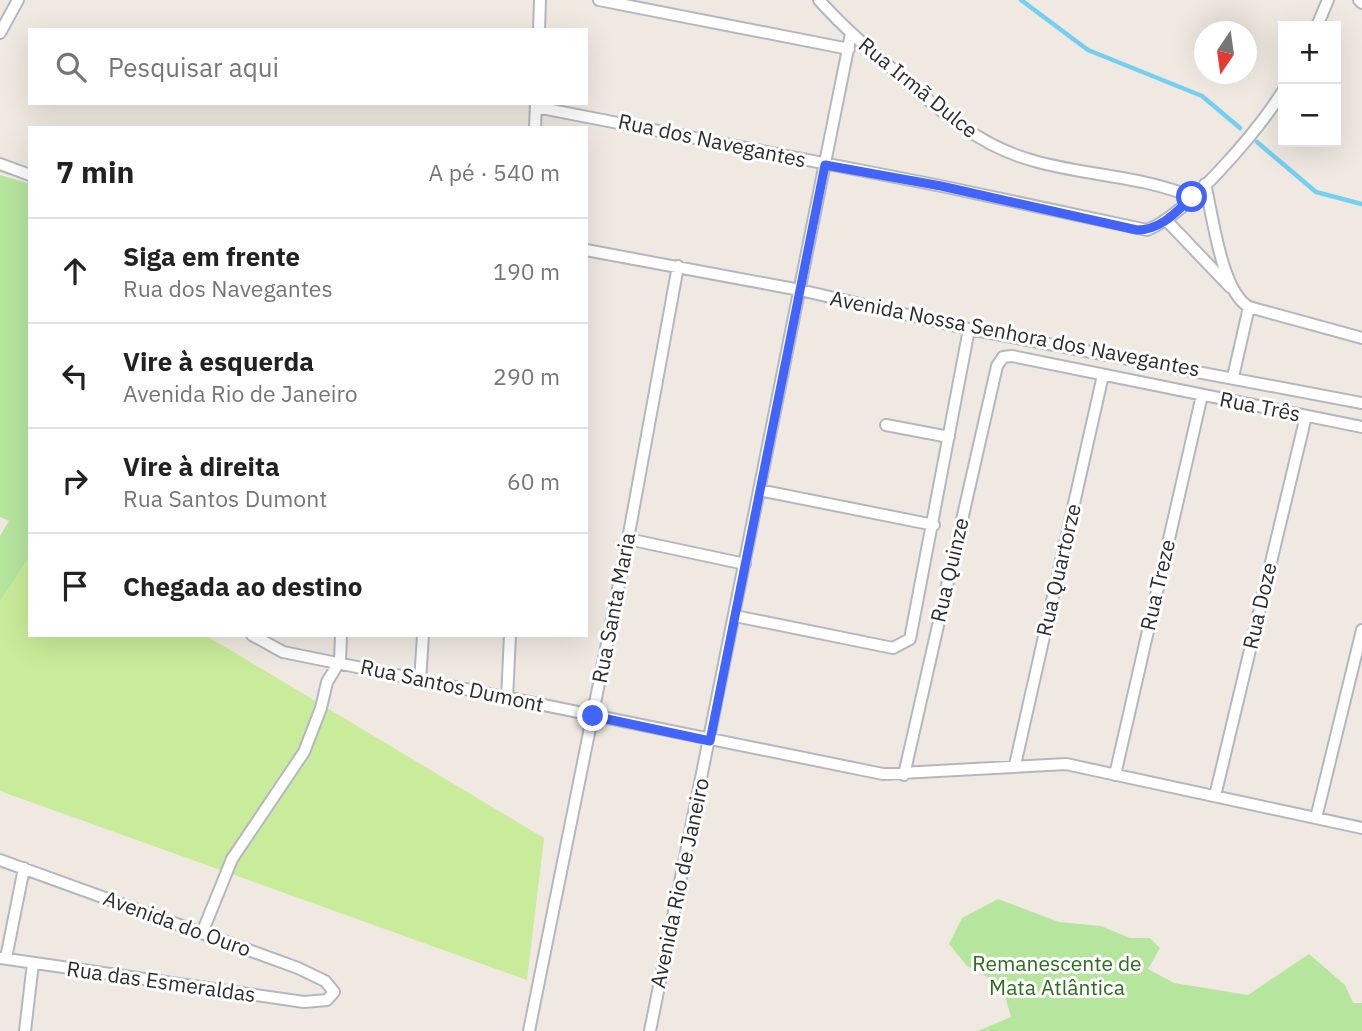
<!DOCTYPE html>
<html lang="pt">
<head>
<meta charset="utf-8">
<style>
  body { margin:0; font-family:"IBM Plex Sans",sans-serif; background:#f6f6f6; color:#222 }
  .controls { position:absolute; right:21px; top:21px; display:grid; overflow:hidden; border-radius:0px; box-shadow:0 7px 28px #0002 }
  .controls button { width:63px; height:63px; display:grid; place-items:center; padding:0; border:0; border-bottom:2px solid #e0e0e0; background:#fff; color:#222; font:35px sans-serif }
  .compass { position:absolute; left:1194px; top:21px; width:63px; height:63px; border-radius:50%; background:#fff; box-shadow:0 7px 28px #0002; rotate:193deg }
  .stop { position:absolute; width:21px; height:21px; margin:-16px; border:5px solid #4264fb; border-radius:50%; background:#fff }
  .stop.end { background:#4264fb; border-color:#fff; box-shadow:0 2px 7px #0008 }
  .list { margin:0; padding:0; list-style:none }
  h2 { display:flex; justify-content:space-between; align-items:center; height:91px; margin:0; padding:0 28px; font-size:30px }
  h2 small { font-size:23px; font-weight:400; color:#767676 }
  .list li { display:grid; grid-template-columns:46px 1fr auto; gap:21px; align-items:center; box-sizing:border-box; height:105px; padding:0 28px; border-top:2px solid #e0e0e0 }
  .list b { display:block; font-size:26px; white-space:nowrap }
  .list p { margin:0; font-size:23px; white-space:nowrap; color:#767676 }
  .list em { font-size:23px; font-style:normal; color:#767676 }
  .icon { flex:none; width:38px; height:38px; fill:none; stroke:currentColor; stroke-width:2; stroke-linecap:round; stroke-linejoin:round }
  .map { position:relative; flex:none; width:1362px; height:1031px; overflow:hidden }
  .search { position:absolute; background:#fff; box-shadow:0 7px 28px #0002; left:28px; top:28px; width:560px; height:77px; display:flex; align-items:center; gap:18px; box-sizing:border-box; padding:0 24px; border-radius:0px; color:#767676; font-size:26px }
  .panel { position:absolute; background:#fff; box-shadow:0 7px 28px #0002; left:28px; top:126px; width:560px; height:511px; border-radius:0px }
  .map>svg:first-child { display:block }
  .green { fill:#b6e59e }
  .pitch { fill:#c9ec9a }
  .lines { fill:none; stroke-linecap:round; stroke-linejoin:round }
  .stream { stroke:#75cff0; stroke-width:4.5 }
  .minor-casing { stroke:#b4b7c1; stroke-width:14 }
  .minor { stroke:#fff; stroke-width:10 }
  .route { stroke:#4264fb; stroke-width:9 }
  .labels { text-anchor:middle; stroke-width:6; stroke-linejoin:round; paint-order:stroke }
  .street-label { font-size:21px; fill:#2e2e2e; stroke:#fff }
  .park-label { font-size:21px; fill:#2c6e1b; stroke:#fff }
</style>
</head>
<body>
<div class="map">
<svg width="1362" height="1031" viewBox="0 0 1362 1031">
  <rect width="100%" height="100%" fill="#efe9e1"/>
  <path class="green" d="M0,175L30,184V556L0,602V536L9,521L0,517Z
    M998,899L1059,922L1101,926L1130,938H1150L1160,948L1148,969L1174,983L1248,995L1309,954L1345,985L1353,1003H1362V1031H978L1011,1017L1002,985L967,966L949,944L962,918Z"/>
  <path class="pitch" d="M30,556V635H205L544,838L527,980L0,791V602Z"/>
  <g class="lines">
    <path class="stream" d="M1021,0L1088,50L1202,96L1240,128
      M1257,142L1316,192L1362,204"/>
    <g class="minor-casing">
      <path id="minor" d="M599,0L849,49
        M819,0C843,27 870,50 897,73C938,109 977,145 1031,160C1084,176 1140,175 1192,197
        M1359,0L1362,3
        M1317,26L1328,0
        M539,30L540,0
        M0,33L18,0
        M536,107L941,186L1147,230C1188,214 1259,129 1283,91
        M535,128L536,103
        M0,164L30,175
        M1205,184C1213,216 1221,291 1249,307L1362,338
        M1167,221L1230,287
        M586,250L800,290L969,329L1362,403
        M1233,377L1249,307
        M886,425L949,437
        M759,490L934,525
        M628,539L745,564
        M735,616L893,648L910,639L969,329
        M252,635L283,652L883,774L1066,764L1362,828
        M420,682L423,635
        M507,699L510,635
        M1015,765L1103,375
        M904,775L997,366L1003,357L1012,356L1362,427
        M1115,775L1202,395
        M1215,796L1306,416
        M1316,818L1362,630
        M0,860L298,968L325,981L334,992L327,1000L304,1002L0,958
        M202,933L232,859L304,752L321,708L327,682L340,661L341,635
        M6,958L24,868
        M25,1031L33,963
        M529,1031L628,539L678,266
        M650,1031L851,34"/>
    </g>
    <use href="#minor" class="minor"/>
  </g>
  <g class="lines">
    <path class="route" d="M593,716L710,741L825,165L941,186L1137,230C1161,230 1176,212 1192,197"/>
  </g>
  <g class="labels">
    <g class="street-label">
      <text transform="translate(918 88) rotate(39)" y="7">Rua Irmã Dulce</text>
      <text transform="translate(712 141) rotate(12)" y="7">Rua dos Navegantes</text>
      <text transform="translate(1015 334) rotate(11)" y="7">Avenida Nossa Senhora dos Navegantes</text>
      <text transform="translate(1260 407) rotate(11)" y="7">Rua Três</text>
      <text transform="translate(950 570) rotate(-77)" y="7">Rua Quinze</text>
      <text transform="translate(1059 570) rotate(-77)" y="7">Rua Quartorze</text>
      <text transform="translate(1158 585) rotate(-77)" y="7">Rua Treze</text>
      <text transform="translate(1260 606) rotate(-77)" y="7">Rua Doze</text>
      <text transform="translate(614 608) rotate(-79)" y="7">Rua Santa Maria</text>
      <text transform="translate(452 686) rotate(12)" y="7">Rua Santos Dumont</text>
      <text transform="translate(680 883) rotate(-78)" y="7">Avenida Rio de Janeiro</text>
      <text transform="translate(177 924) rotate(20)" y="7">Avenida do Ouro</text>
      <text transform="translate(161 982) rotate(8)" y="7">Rua das Esmeraldas</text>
    </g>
    <g class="park-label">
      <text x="1057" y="971">Remanescente de<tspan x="1057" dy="24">Mata Atlântica</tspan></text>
    </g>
  </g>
</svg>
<div class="controls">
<button>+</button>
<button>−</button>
</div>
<svg class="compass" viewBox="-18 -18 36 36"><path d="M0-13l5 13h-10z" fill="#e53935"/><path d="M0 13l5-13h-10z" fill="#767676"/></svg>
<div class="stop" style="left:1192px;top:197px"></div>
<div class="stop end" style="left:593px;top:716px"></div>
<div class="search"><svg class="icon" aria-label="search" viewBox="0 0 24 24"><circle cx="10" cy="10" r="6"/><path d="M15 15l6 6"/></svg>Pesquisar aqui</div>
<section class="panel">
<h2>7 min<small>A pé · 540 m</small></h2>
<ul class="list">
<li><svg class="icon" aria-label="ahead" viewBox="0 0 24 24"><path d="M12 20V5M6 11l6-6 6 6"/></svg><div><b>Siga em frente</b><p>Rua dos Navegantes</p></div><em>190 m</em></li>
<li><svg class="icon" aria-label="left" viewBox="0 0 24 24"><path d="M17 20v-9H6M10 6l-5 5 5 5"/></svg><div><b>Vire à esquerda</b><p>Avenida Rio de Janeiro</p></div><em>290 m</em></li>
<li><svg class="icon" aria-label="right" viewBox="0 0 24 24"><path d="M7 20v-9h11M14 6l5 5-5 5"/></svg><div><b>Vire à direita</b><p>Rua Santos Dumont</p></div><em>60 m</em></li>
<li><svg class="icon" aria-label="arrive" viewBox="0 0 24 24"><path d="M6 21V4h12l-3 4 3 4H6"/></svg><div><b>Chegada ao destino</b></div></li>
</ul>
</section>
</div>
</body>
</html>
